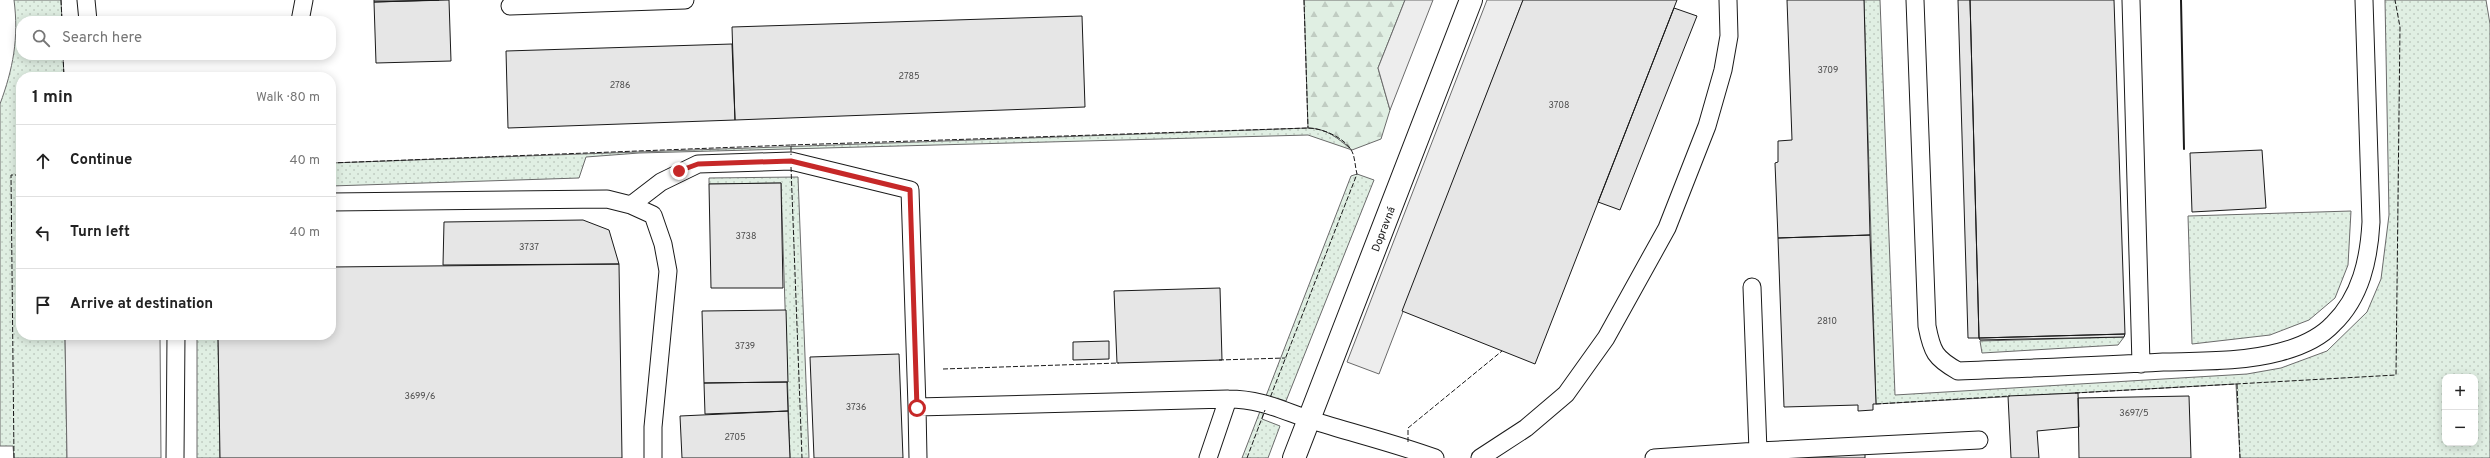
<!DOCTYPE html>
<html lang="en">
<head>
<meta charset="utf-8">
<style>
  body { margin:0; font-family:Overpass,sans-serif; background:#f6f6f6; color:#222 }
  .controls { position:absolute; right:12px; bottom:12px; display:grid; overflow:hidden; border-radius:8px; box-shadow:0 2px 10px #0003 }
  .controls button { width:36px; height:36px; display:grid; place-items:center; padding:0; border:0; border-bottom:1px solid #e0e0e0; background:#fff; color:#222; font:20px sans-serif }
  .stop { position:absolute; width:12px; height:12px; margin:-9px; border:3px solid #c62828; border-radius:50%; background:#fff }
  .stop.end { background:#c62828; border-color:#fff; box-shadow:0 1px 4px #0008 }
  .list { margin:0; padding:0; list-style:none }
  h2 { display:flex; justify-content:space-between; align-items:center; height:52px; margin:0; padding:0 16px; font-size:17px }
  h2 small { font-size:13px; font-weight:400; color:#767676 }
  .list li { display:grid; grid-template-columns:26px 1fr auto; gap:12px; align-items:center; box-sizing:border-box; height:72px; padding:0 16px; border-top:1px solid #e0e0e0 }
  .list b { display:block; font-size:15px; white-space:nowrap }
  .list em { font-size:13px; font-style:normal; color:#767676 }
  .icon { flex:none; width:22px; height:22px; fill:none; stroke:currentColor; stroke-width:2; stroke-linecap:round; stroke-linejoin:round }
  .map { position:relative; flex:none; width:2490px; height:458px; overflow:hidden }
  .search { position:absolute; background:#fff; box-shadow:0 2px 10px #0003; left:16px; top:16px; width:320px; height:44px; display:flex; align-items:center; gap:10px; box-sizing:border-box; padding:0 14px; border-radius:16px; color:#767676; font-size:15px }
  .panel { position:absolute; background:#fff; box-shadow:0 2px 10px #0003; left:16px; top:72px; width:320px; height:268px; border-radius:16px }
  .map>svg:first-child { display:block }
  .grass { fill:url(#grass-dots); stroke:#6a6a6a; fill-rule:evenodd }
  .forest { fill:url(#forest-firs); stroke:#6a6a6a }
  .parking { fill:#ededed; stroke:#6a6a6a }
  .building { fill:#e6e6e6; stroke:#1a1a1a }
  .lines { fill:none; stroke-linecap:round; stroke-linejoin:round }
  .lane-casing { stroke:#1a1a1a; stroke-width:19 }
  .street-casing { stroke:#1a1a1a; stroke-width:24 }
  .lane { stroke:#fff; stroke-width:17 }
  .street { stroke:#fff; stroke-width:22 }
  .fence { stroke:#1a1a1a; stroke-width:1; stroke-dasharray:5 2; stroke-linecap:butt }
  .wall { stroke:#1a1a1a; stroke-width:2 }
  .route { stroke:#c62828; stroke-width:5 }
  .labels { text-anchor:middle; stroke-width:3; stroke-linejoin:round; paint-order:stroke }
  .number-label { font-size:9px; fill:#4d4d4d }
  .street-label { font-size:11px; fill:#1a1a1a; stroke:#fff }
</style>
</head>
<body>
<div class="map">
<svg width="2490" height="458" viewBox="0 0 2490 458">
  <defs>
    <pattern id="grass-dots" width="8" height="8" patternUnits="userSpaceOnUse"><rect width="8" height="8" fill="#e0efe3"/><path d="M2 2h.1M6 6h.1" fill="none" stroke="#c0ccc2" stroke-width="1.8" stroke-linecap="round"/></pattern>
    <pattern id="forest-firs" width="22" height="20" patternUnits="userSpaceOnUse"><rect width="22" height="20" fill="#e0efe3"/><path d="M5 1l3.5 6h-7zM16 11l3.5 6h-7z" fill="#c0ccc2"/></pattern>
  </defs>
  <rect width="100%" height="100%" fill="#fff"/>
  <path class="grass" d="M14,0H61L62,21H21V55H63L64,77H21V335H65L67,458H14L13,446H0V104C13,69 19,38 14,0Z
    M1864,0H1880L1895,395L2247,374L2281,368L2327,351L2367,312L2381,279L2389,215L2385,0H2486L2490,24V458H2240L2236,384L1876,404ZM2445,377H2475V443H2445Z
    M1308,128C1326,128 1338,138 1352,150L1308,135L639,153L586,157L579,178L331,186V163Z
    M1357,174L1374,180L1286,401L1270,396L1262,419L1280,426L1268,458H1242L1351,176Z
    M798,177L809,458H790L781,183L709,184V178Z
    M2351,211L2348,265L2335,298L2309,320L2270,335L2192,344L2188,216Z
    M197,335H218L220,458H197Z
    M2124,337L2118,345L1982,353L1980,341Z"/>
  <path class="forest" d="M1304,0H1405L1378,68L1390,110L1381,139L1352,150C1338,138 1326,128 1308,128Z"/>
  <path class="parking" d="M1405,0H1433L1390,110L1378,68Z
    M1487,0H1523L1379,374L1347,362Z
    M65,335H160L161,458H67Z"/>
  <path class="building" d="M374,0H439L374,2Z
    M449,0L451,61L376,63L374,2Z
    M1523,0H1677L1535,364L1402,311Z
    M1787,0H1864L1870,235L1778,238L1775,163L1778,162V141L1792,140Z
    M1958,0H1970L1979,338H1968Z
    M1970,0H2114L2125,334L1979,338Z
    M1674,8L1697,16L1620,210L1598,202Z
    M1082,16L1085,107L735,120L732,27Z
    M732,44L735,120L508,128L506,51Z
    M2262,150L2266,208L2192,212L2190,153Z
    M781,183L783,288H711L709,184Z
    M583,220L609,230L619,264L443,265L444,222Z
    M1870,235L1876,404H1873V410L1858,411V405L1784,407L1778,238Z
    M619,264L622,458H220L218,335H331V267Z
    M1220,288L1222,360L1117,363L1114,291Z
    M786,310L788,382L704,383L702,311Z
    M2125,334L2124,337L1980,340L1979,338Z
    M1109,341V359L1073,360V342Z
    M899,354L903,458H814L810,357Z
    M787,382L788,411L705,414L704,383Z
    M2078,393L2079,427L2037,431L2039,458H2011L2008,396Z
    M2189,396L2191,458H2079L2078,398Z
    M788,411L790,458H682L680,416Z
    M1865,452V458H1761Z"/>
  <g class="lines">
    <g class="lane-casing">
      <path id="lane" d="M86,0L88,21
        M1915,0L1927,326C1932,352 1935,358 1958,371C2026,368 2095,366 2163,362C2202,361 2243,362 2280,352C2299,347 2320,338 2333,324C2361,297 2369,259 2371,222L2364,0
        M2131,0L2141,364
        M510,6L685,0
        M300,21L304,0
        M331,202L607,199L631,205L653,215L663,244L668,271L653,427V458
        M631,205L661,182L698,164L791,161L910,190L917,407
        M1228,399C1261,399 1281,410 1311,420C1352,433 1394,443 1435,458
        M1758,451L1979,440
        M175,458L176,335
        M918,458L917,407L1228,399L1208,458
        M1480,458L1526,428L1566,394L1606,338L1667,228L1707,126L1723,70L1729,36L1728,0
        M1654,458L1758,451L1752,287"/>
    </g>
    <g class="street-casing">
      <path id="street" d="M1294,458L1471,0"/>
    </g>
    <use href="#lane" class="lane"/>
    <use href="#street" class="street"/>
    <path class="fence" d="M61,0L62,21
      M1304,0L1308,128
      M63,55L64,77
      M791,145L1308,128C1321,128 1344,137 1351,150C1355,155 1355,167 1357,174L1270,398
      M331,163L791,145V155
      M791,167L802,458
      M1219,360L1285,358
      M943,369L1119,363
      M2237,384L2240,458
      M2075,393L2396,375L2400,27L2395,0
      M1876,404L2010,396
      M1408,442V428L1502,351
      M14,458L11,175H21
      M1247,458L1265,410"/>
    <path class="wall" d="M2181,0L2184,149"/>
  </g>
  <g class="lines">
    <path class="route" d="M679,171L698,164L791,161L910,190L917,408"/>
  </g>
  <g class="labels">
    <g class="number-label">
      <text x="1828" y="73">3709</text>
      <text x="909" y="79">2785</text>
      <text x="620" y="88">2786</text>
      <text x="1559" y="108">3708</text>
      <text x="746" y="239">3738</text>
      <text x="529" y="250">3737</text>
      <text x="1827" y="324">2810</text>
      <text x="745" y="349">3739</text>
      <text x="420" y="399">3699/6</text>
      <text x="856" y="410">3736</text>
      <text x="2134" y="416">3697/5</text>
      <text x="735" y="440">2705</text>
    </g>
    <g class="street-label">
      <text transform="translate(1383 229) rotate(-69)" y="4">Dopravná</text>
    </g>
  </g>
</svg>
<div class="controls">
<button>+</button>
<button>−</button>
</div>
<div class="stop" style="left:917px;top:408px"></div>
<div class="stop end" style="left:679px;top:171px"></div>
<div class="search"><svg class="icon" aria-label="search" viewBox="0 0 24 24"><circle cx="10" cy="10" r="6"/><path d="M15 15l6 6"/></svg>Search here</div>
<section class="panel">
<h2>1 min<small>Walk · 80 m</small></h2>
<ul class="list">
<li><svg class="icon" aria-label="ahead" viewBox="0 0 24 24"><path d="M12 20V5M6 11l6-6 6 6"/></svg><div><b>Continue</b></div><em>40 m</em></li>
<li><svg class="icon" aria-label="left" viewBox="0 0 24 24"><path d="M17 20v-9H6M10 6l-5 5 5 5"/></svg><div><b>Turn left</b></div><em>40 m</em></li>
<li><svg class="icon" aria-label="arrive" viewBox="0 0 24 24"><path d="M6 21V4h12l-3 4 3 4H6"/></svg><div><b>Arrive at destination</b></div></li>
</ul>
</section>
</div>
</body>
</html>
